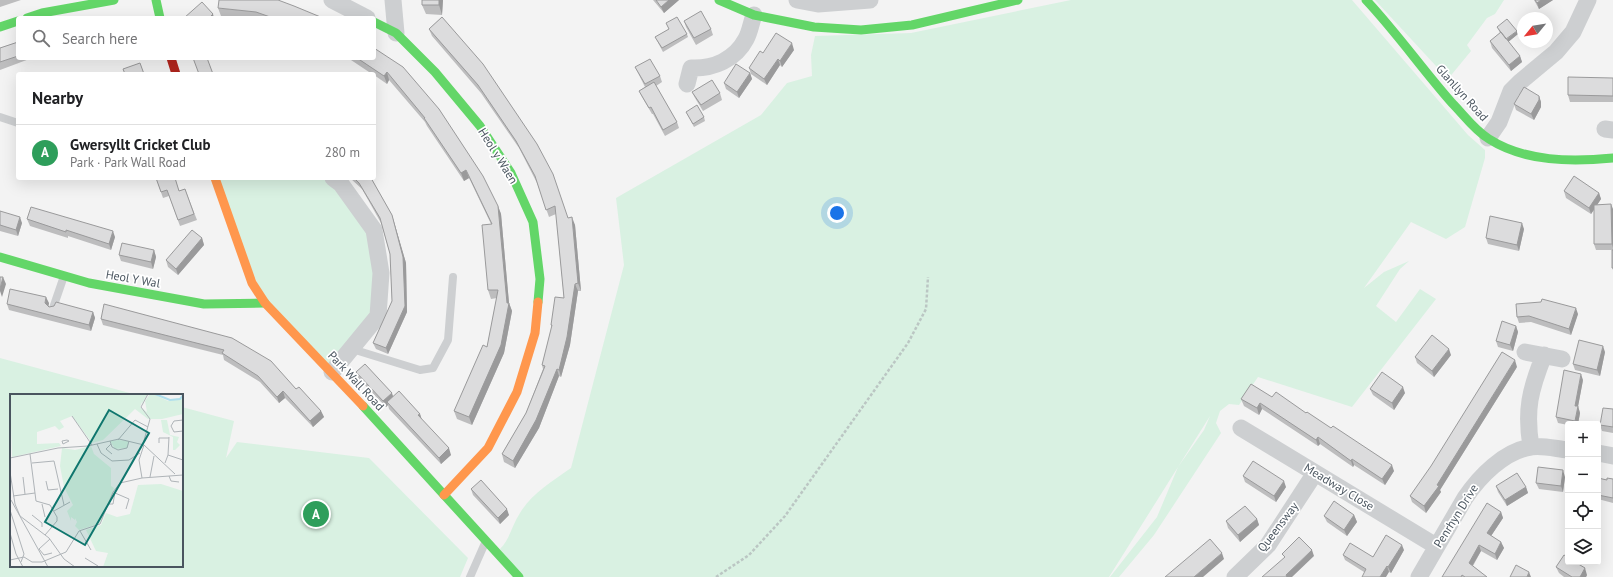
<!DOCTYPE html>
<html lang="en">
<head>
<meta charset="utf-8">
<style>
  body { margin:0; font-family:"PT Sans",sans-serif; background:#f6f6f6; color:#202124 }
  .controls { position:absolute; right:12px; bottom:12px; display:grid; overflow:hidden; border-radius:4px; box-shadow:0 4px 16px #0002 }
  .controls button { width:36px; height:36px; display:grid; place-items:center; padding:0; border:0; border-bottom:1px solid #e0e0e0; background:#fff; color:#202124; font:20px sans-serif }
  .compass { position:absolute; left:1517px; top:12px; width:36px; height:36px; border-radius:50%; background:#fff; box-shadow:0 4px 16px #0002; rotate:240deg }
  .you { position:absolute; left:837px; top:213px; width:14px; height:14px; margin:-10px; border:3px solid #fff; border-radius:50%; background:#1a73e8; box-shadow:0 0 0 6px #1a73e833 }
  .badge { display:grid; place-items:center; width:26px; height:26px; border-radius:50%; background:#7c3aed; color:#fff; font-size:13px; font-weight:700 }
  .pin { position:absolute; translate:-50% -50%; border:2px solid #fff; box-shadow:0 1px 4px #0006 }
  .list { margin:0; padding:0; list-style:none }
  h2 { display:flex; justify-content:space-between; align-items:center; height:52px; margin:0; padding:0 16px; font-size:17px }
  h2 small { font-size:13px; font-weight:400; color:#757577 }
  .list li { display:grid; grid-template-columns:26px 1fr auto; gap:12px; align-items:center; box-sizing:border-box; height:56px; padding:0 16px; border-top:1px solid #e0e0e0 }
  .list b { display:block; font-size:15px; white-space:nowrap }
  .list p { margin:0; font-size:13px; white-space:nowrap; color:#757577 }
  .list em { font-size:13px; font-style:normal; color:#757577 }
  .icon { flex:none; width:22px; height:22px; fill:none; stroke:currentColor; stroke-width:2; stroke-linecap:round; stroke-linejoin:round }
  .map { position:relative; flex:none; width:1613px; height:577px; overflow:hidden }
  .search { position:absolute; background:#fff; box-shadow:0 4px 16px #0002; left:16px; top:16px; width:360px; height:44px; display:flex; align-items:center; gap:10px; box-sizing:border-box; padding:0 14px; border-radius:4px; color:#757577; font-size:15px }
  .panel { position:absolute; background:#fff; box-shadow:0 4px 16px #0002; left:16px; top:72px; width:360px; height:108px; border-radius:4px }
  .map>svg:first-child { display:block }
  .green { fill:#d9f1e2 }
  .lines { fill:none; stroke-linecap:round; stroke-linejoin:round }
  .path { stroke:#bbc6c3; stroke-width:2.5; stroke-dasharray:3 2; stroke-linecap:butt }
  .lane { stroke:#cdcfd1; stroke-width:8 }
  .street { stroke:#cdcfd1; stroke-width:17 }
  .fast { stroke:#63d668; stroke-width:9 }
  .slow { stroke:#ff974d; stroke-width:9 }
  .jam { stroke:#b3261e; stroke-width:9 }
  .wall { fill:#bdbdbe }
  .shaded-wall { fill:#9a9a9b }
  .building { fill:#dcdcdd; stroke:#9a9a9b }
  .labels { text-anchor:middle; stroke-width:3.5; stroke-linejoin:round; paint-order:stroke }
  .street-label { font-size:12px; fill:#4a555f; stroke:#fff }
  .inset-river { fill:none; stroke:#afdfed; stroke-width:2 }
  .inset-road { fill:none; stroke:#afb4b8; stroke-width:1 }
  .view { fill:#0f766e; fill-opacity:0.15; stroke:#0f766e; stroke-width:2 }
  .inset-edge { fill:none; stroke:#4a555f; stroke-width:2 }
</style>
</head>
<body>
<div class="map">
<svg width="1613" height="577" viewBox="0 0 1613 577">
  <rect width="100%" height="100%" fill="#f3f3f3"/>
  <path class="green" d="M1071,0H1352L1468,135L1485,150V158L1465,227L1446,239L1411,222L1364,288L1384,272L1409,261L1400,269L1376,306L1396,322L1420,289L1436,299L1352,407L1258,377L1239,405L1229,404L1220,411L1216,423L1221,433L1154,535L1119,577H1110L1157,517L1178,467L1204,430L1210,416L1109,577H522L500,549C510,539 512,525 520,513C531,494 553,481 571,468L624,265L616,198L761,115L787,83L812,76L811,55L815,36L911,33Z
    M1375,0H1504L1495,14L1487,18L1467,45L1471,51L1448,79Z
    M215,178H333L374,230L378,316L332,372L265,303Z
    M0,358L137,395H11V566H182V407L234,421L226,458L237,442L369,458L468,558L460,577H0Z"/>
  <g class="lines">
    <path class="path" d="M716,577L749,555L785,516L908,343L926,309L928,277"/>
    <path class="lane" d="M0,117L18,123
      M53,308L64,276
      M352,349L420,370L433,368L448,340L453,277
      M470,577L485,543"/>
    <path class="street" d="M332,0L367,18
      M393,0L396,33
      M797,0L818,4L870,0
      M687,84L691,68C713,69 735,60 746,39C750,32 751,23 754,15
      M1605,129L1613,130
      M1488,138L1499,122L1511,91L1520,82L1556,52L1573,32L1588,0
      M1525,352L1562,359
      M332,372L378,316L381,273L374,230L341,184L333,178
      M1241,428L1436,546
      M1531,447C1525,410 1530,390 1544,355
      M1598,453L1613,456
      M1235,577L1268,545L1315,473
      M1419,577L1465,498C1479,477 1504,451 1531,447C1542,445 1557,449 1568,450"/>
    <path class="fast" d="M156,0L160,18
      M719,0L754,15L814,27L861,30L912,25L1018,0
      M1366,0C1397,33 1422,69 1452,103C1464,115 1474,130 1489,139C1525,162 1572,162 1613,158
      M27,18L42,13L114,0
      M374,22L396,33L435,72L480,126L511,173L533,222L540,279L538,302
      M0,27L18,21
      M0,257L89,283L204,304L265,303
      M363,406L519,577"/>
    <path class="slow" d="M215,178L252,283L265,303L363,406
      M444,495L488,448L517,392L535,333L538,302"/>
    <path class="jam" d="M171,58L176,74"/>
  </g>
  <path class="wall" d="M0,0H21L0,7Z
    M422,0H443L442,15L426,14L422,5Z
    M653,0H679L664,13Z
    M1534,0H1553L1539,9Z
    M218,8L323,18H240L221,16Z
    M442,17L568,218L575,225L581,291H578L570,345L561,377L559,376L539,428L515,468L504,462L502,454L526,413L543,369L542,365L552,328L551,325L564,298L556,214L549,217L537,183L519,148L481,93L432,36L429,29Z
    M684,21L711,29L713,35L696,45L686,27Z
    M666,23L687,34L688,37L663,52L655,37L669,29Z
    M1497,27L1518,34L1508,42L1520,56L1522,62L1511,71L1492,48L1490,41L1500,33Z
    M18,42V58H32L0,70V48Z
    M374,48L498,206L501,214L509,303L512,311L504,353L472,425L457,419L454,411L487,347L497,298L491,299L488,290L491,224L469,178L464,181L427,126L425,122L389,80L387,84L374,75V74H372L348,58H374Z
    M794,50L782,67L780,65L767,85L751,74L749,68L763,53Z
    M635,67L660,76L662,82L656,86L677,122L679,128L665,136L653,114H652L642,97L639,91L645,87Z
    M750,73L752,79L739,98L726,89L724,83Z
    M1613,78V102H1570L1568,95Z
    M692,92L720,93L722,100L703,111L695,98Z
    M1539,96L1541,102V107L1534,120L1516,110L1514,104Z
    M686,112L704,117L705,121L694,127Z
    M156,178L179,191L185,189L197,220L180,226L169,196L163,198Z
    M350,178H371L392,215L406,263L407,312L388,354L376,349L373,343L392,301L390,254L381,223L362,189Z
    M1564,191L1599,193L1601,199L1597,205L1613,209V270L1612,268V250H1596L1594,244V210L1591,214L1566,198Z
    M0,211L22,223L18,236L0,231Z
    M27,219L115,237L111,250L68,236V238L30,226Z
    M1524,229L1519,251L1488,244L1486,238Z
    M202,238L204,245L178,275L168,267L166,260Z
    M154,250L156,257L153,269L121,261L119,255Z
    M1541,302L1578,314L1571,335L1531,322L1519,323L1517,317Z
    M49,303L48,306L49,307L93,312L95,318L91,331L9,310L7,304Z
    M101,319L232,338L321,411L324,417L313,427L285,398L279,403L260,382L224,360L223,355L103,325Z
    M1516,326L1518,332L1513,351L1498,347L1496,341Z
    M1605,352L1600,376L1575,370L1573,364Z
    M1451,355L1434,377L1417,363L1415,357Z
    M1517,367L1440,490L1441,492L1426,513L1412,502L1410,496Z
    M356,372L420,414L422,420L451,455L441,464L389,409L388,405L386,407L358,378Z
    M1583,380L1578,406L1580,413L1578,424H1568V425L1558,423L1556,417Z
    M1370,389L1405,393L1394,410L1373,395Z
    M1272,397L1306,413L1394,471L1385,485L1354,465L1353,467L1320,444L1318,446L1262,409L1259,415L1244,406L1241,399Z
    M1613,409V433L1602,431L1600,425Z
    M1243,476L1286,487L1276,502L1245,482Z
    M1565,477L1563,492L1539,489L1536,483Z
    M1598,478L1607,480L1613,479V503L1598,499Z
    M1496,486L1526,487L1528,493L1507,506L1498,492Z
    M471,489L509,515L500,524L473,495Z
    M1501,512L1503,518L1491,536L1501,542L1504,548L1497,560L1481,551L1473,566L1487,577H1442Z
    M1354,515L1357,522L1347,536L1327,522L1324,516Z
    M1257,519L1259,525L1240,542L1228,528L1226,521Z
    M1404,550L1391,573L1389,572H1364L1345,560L1343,555L1373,557Z
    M1556,567L1587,575L1586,577H1564L1559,573Z"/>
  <path class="shaded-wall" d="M439,0H443L442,15L439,5Z
    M669,0H679L664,13L661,7Z
    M1541,0H1553L1539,9L1537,3Z
    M213,14L214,18H209Z
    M1517,31L1518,34L1507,43L1506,40Z
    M792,43L794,50L782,67L780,61Z
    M1520,56L1522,62L1511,71L1509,65Z
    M778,59L780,65L767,85L764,79Z
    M387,72L389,80L387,84L384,76Z
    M750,73L752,79L739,98L737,92Z
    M1539,96L1541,102V107L1534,120L1531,114Z
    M466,170L469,178L464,181L461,173Z
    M1599,193L1601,199L1591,214L1589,208Z
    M1611,204L1613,209V248L1612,244Z
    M498,206L501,214L509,303L512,311L504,353L472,425L469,417L507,303Z
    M392,215L406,263L407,312L388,354L386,348L405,306Z
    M20,217L22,223L18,236L16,230Z
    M572,217L575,225L581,291L578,283Z
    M1522,223L1524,229L1519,251L1517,245Z
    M113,231L115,237L111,250L109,244Z
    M202,238L204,245L178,275L176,269Z
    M154,250L156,257L153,269L151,262Z
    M3,277L6,284L2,297L0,291V289Z
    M575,284L578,291L570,345L561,377L559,370Z
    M46,297L49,303L48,309L45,303Z
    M1576,308L1578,314L1571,335L1569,329Z
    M93,312L95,318L91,331L89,325Z
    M1516,326L1518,332L1513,351L1510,345Z
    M1603,346L1605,352L1600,376L1597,370Z
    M1449,349L1451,355L1434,377L1432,371Z
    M1515,360L1517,367L1440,490L1441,492L1426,513L1424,506Z
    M557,369L559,376L539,428L515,468L513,461Z
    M1581,374L1583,380L1577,412L1575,406Z
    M1403,387L1405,393L1394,410L1392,403Z
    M283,391L285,398L279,403L277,397Z
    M392,393L394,399L387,402L388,405L386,407L383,401Z
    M1260,403L1262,409L1259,415L1257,408Z
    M1578,406L1580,413L1578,424H1576L1575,421Z
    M321,411L324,417L313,427L310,421Z
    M420,414L422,420L418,415Z
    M1318,437L1320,444L1318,446L1316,440Z
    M449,448L451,455L441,464L439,458Z
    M1352,459L1354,465L1353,467L1351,461Z
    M1392,465L1394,471L1385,485L1382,479Z
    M1563,470L1565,477L1563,492L1561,486Z
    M1284,481L1286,487L1276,502L1274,496Z
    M1526,487L1528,493L1507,506L1505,500Z
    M507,509L509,515L500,524L498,518Z
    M1501,512L1503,518L1489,539L1487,533Z
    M1354,515L1357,522L1347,536L1344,530Z
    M1257,519L1259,525L1240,542L1238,535Z
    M1501,542L1504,548L1497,560L1495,554Z
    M1402,545L1404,550L1391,573L1388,567Z
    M1479,545L1481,551L1471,568L1469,563Z
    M1312,550L1314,556L1292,577H1286V575Z
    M1222,553L1224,559L1203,577H1194Z
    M1387,566L1389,572L1386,577H1380Z
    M1585,568L1587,575L1586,577H1580Z
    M1529,572L1531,577H1527Z"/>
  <path class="building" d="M219,0H278L294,6L323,18H273L256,12L218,8Z
    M422,0H439V5H422Z
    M656,0H669L661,7Z
    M1535,0H1541L1537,3Z
    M202,2L213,14L209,18H184Z
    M701,11L711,29L694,38L684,21Z
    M442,17L483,64L537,144L553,174L568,218L572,217L578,283L575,284L567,337L559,370L557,369L536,420L513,461L502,454L526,413L545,366L542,365L552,325H551L555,297L564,298L555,206L546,210L535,176L516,141L478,85L429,29Z
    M677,17L687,34L662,48L655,37L669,29L666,23Z
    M1507,19L1517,31L1506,39L1497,27Z
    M1501,32L1520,56L1509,65L1490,41Z
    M776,33L792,43L780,61L778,59L764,79L749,68L760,51L763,53Z
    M18,42V56L0,62V48Z
    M374,48L403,67L439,109L483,176L498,206L507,303H509L501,345L469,417L454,411L483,345L487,347L498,290H488L482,225L492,224L466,170L461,173L424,118H425L387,72L384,76L357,58H374Z
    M193,58H207L213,74H199Z
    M650,59L660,76L645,84L635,67Z
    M140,63L144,74H125L123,69Z
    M736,64L750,73L737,92L724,83Z
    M1568,77L1613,78V96L1568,95Z
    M712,80L720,93L701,105L692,92Z
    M654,82L677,122L663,130L651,107L649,108L639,91Z
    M1524,87L1539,96V100L1531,114L1514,104Z
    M697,105L704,117L693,124L686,112Z
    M1574,176L1599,193L1589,208L1564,191Z
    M156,178H175L179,191L185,189L194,214L178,220L167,190L161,192Z
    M354,178H371L392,215L403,257L405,306L386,348L373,343L392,301L390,254L380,218L359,183Z
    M1611,204L1612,244H1594V205Z
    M31,207L113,231L109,244L66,230V232L27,219Z
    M0,211L20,217L16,230L0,225Z
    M1490,216L1522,223L1517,245L1486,238Z
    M192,230L202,238L176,269L166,260Z
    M122,243L154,250L151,262L119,255Z
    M1612,250H1613V268H1612Z
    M0,277H3L0,289Z
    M10,289L46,297L45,303L49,307L54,306L56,302L93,312L89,325L7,304Z
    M1542,299L1576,308L1569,329L1529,316L1517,317L1516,304L1541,302Z
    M104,304L232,338L271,361L296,389L299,387L321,411L310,421L283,391L277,397L258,376L222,353L224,350L101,319Z
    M1502,321L1516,326L1510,345L1496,341Z
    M1432,335L1449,349L1432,371L1415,357Z
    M1579,340L1603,346L1597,370L1573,364Z
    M1502,352L1515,360L1437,485L1439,486L1424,506L1410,496L1431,466Z
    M365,364L392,393L383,401L356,372Z
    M1564,370L1581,374L1575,406H1578L1575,421L1556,417Z
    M1382,372L1403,387L1392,403L1370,389Z
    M1251,384L1272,397L1276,392L1306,413L1307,412L1331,428L1333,426L1392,465L1382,479L1352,459L1351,461L1318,437L1316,440L1260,403L1257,408L1241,399Z
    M399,391L420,414L418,415L449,448L439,458L387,402Z
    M1603,408L1613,409V427L1600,425Z
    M1253,461L1284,481L1274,496L1243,476Z
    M1538,467L1563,470L1561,486L1536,483Z
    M1517,473L1526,487L1505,500L1496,486Z
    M1598,478L1607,480V478L1613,479V498L1598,495Z
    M481,480L507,509L498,518L471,489Z
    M1334,501L1354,515L1344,530L1324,516Z
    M1487,503L1501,512L1487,533L1501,542L1495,554L1479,545L1469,563L1487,577H1465L1462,575L1461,577H1442Z
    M1245,506L1257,519L1238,535L1226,521Z
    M1386,535L1402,545L1388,567L1387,566L1380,577H1362L1366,569L1343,555L1350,543L1373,557Z
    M1299,537L1312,550L1286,575L1287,577H1262L1285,557L1282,554Z
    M1210,539L1222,553L1194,577H1165Z
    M1564,555L1568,557V562H1575L1585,568L1580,577H1572L1556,567Z
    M1516,565L1529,572L1527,577H1510Z"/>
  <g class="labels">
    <g class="street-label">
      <text transform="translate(1462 93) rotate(48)" y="4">Glanllyn Road</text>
      <text transform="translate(498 156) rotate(58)" y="4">Heol y Waen</text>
      <text transform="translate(133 279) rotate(10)" y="4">Heol Y Wal</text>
      <text transform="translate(356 381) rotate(47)" y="4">Park Wall Road</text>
      <text transform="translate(1339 487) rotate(31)" y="4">Meadway Close</text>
      <text transform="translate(1456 516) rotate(-58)" y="4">Penrhyn Drive</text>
      <text transform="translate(1278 527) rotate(-53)" y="4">Queensway</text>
    </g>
  </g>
  <g transform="translate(10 394)">
    <rect width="173" height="173" fill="#f3f3f3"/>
    <path d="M0,0H138L133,8L134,11L132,8L130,13L137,18L135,7L140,0H143L158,7L173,3V20L152,25H138L125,15L93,46L82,49L62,22L50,27L54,33L49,36L45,32L27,38V50L49,49L51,52L2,63ZM151,26H157L160,41L169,43L167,48L170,51L165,56H163V43L153,38ZM108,46L119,47L117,54L105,55L100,47ZM81,52L84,60L101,74V92L104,94L91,129L69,136L65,132L67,128L65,124V126L61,123V127L57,117L63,111L54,93L50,72L52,54L65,56ZM151,90L173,97V173H105L109,165L105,173H93L98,159L86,157L76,136L91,131L96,119L107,123L120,120L128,91Z" fill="#d9f1e2"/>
    <path class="inset-river" d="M145,0L160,6L170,5L173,1"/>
    <path class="inset-road" d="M62,22L82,51M173,26L164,27L161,32L164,38L173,37M108,46L125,26L138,33M52,47L57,46L59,47L53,50ZM100,47L102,53L108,56L117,54L119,47M149,49V44H159M87,50L91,59L102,67L119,66L130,59M101,50L96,55L102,60M133,50L140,25L131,13L138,0M20,60L26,107L40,111L47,123V127L35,141M158,61L173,66M0,64L48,54L78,52L109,45L134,51L165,80M22,69L44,67L54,111M155,69L158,61L159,43M0,78L5,110L10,122L39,144L54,165L65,173M159,82L161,87L169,88M13,83L15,100M140,83L144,62M132,84L129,66L134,51M36,87L38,96L48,95M105,99L119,105L116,115M3,102L25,99M1,106L38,173M32,110L35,123M98,110H103L105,98M0,116L14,160L11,168M44,117L60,108M22,121L32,129V133M70,137L81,156M0,139L6,160L13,173M40,145L29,155L34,161L42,159M75,164L88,172M0,166L14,163L22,168H32L56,158L69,137L90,130L103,98L110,89L132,84L173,81"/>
    <path class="view" d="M99,16L139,39L75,151L35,128Z"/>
    <rect width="173" height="173" class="inset-edge"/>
  </g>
</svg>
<div class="controls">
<button>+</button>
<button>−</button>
<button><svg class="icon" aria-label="locate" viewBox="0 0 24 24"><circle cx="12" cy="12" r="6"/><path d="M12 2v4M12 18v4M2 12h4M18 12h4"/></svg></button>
<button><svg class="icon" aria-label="layers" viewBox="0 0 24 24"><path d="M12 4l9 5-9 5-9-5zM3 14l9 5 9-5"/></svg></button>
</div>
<svg class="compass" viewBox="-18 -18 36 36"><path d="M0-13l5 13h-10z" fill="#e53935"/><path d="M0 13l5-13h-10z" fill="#757577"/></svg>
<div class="you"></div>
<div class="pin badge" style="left:316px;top:514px;background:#2e9e5b">A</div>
<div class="search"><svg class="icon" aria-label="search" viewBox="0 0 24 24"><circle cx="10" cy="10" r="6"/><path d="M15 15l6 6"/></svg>Search here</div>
<section class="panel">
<h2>Nearby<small></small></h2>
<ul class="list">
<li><span class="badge" style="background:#2e9e5b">A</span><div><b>Gwersyllt Cricket Club</b><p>Park · Park Wall Road</p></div><em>280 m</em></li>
</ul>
</section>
</div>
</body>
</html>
